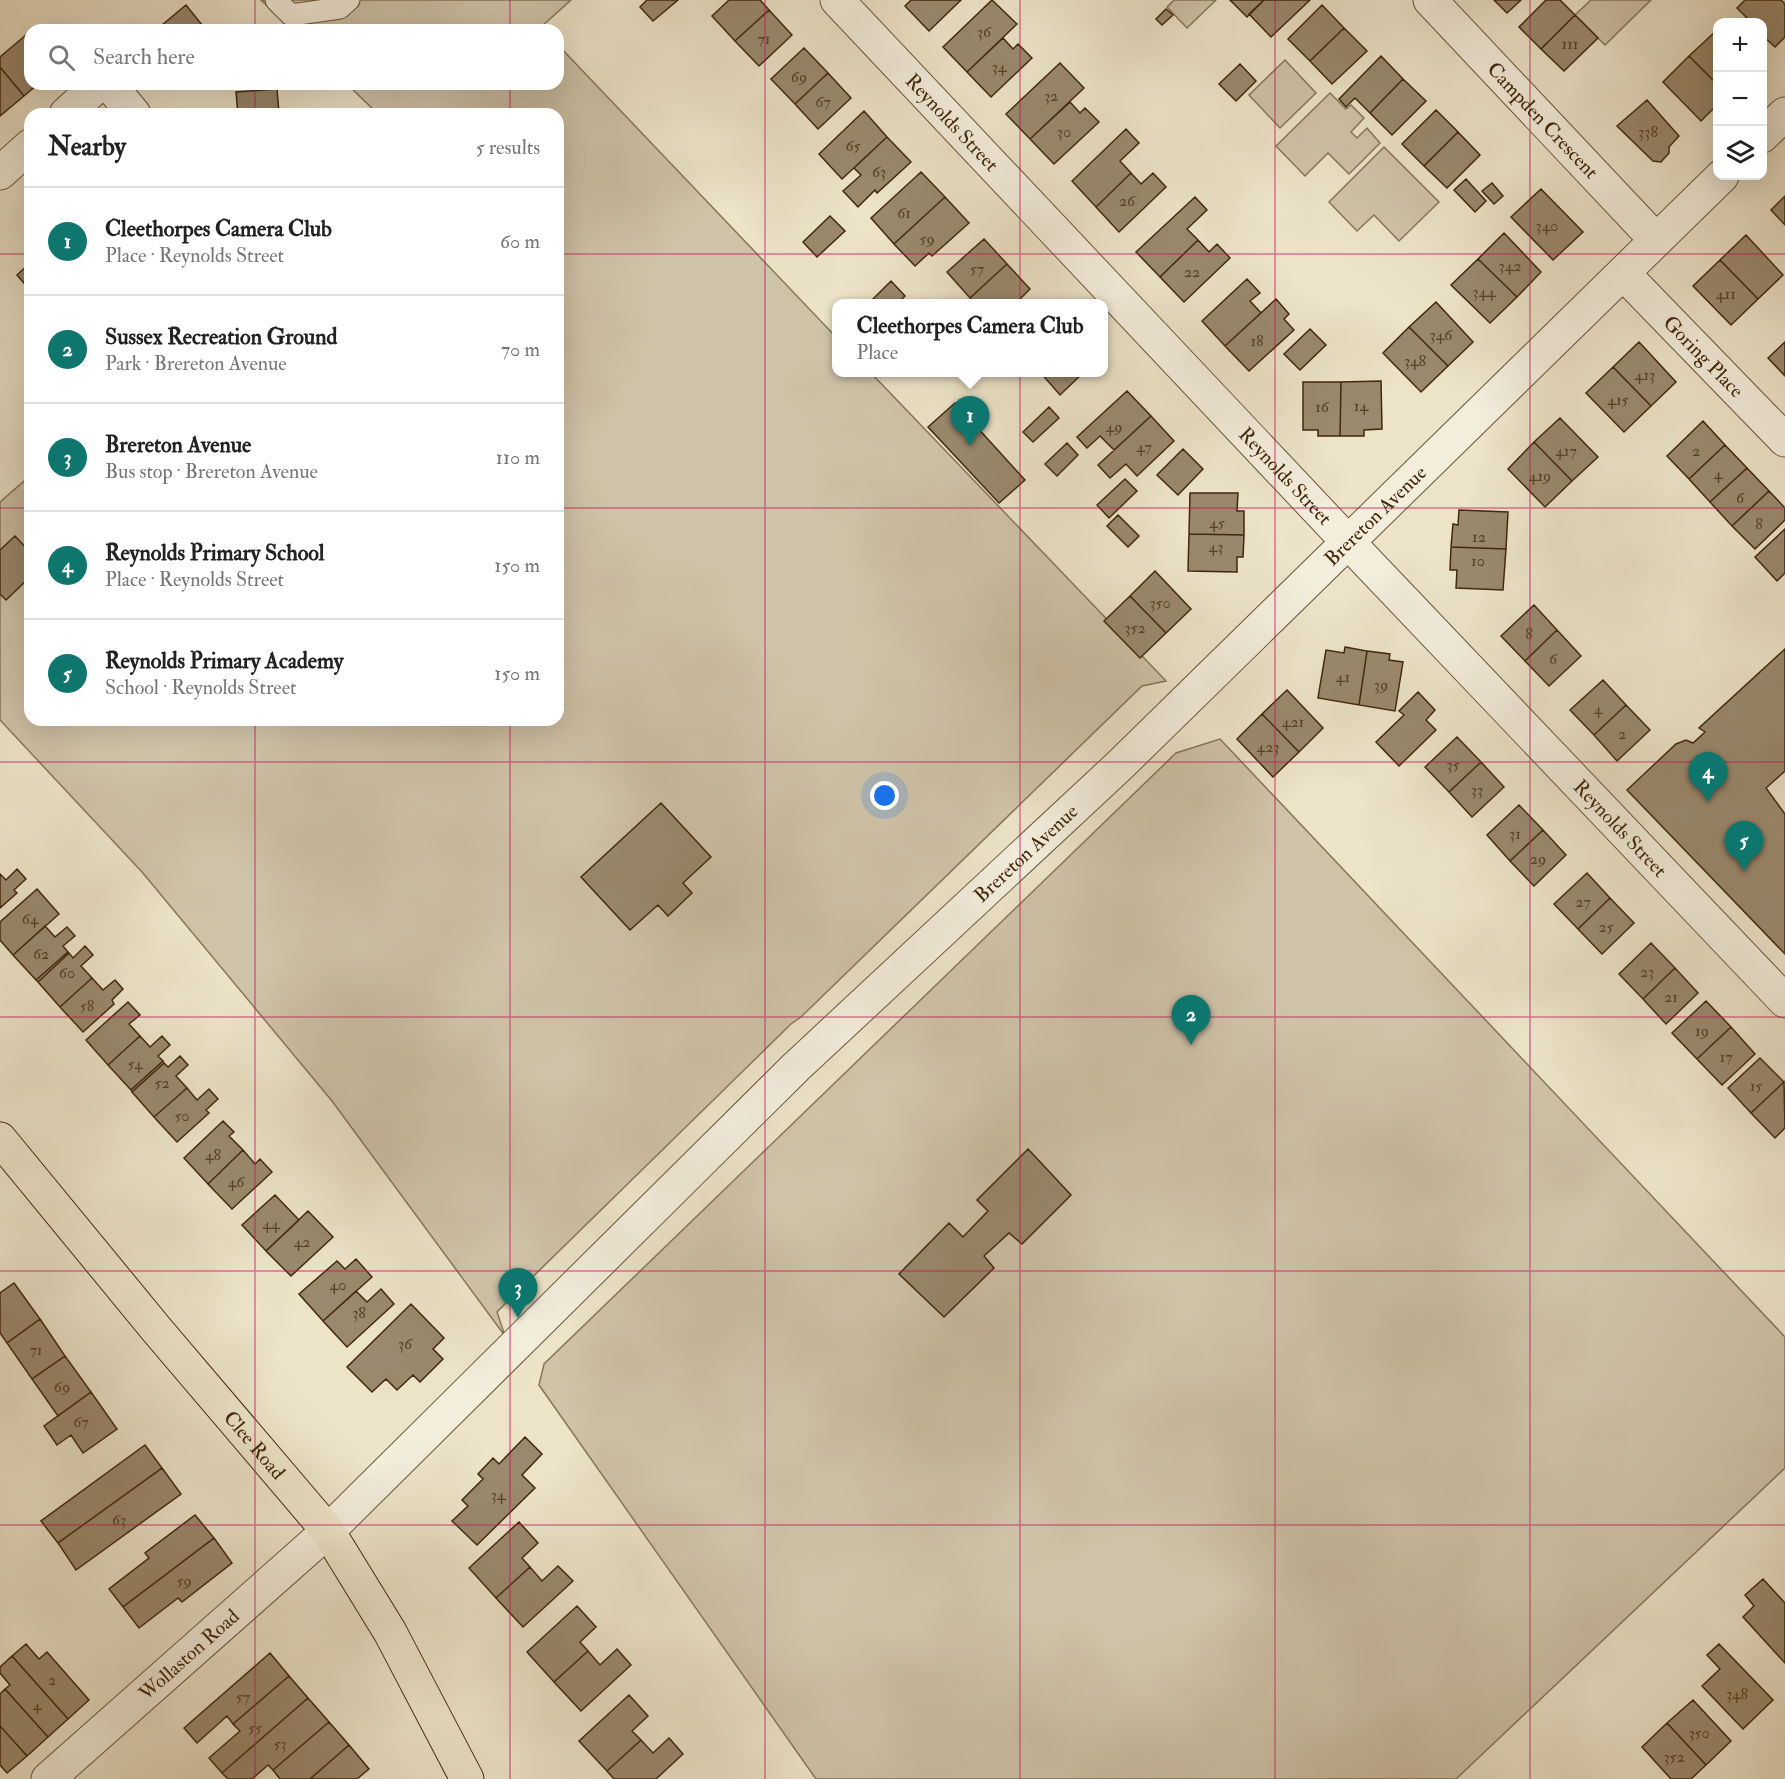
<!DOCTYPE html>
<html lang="en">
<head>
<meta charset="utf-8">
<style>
  body { margin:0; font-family:"IM FELL Double Pica",serif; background:#f2f2f2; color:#222 }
  .controls { position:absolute; right:18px; top:18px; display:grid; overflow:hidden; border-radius:12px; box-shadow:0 6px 24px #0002 }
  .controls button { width:54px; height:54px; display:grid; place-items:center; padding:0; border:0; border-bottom:2px solid #e0e0e0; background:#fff; color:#222; font:30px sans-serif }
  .you { position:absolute; left:885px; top:796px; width:21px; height:21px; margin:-15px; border:4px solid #fff; border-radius:50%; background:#1a73e8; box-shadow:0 0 0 9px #1a73e833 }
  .badge { display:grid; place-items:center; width:39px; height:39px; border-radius:50%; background:#0f766e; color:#fff; font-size:20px; font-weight:700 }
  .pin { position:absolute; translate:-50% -50px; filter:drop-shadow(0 2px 3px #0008) }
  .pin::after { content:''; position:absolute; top:32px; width:21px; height:18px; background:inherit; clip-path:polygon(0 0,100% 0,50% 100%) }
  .popup { position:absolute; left:832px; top:299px; width:276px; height:78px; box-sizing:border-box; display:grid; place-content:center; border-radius:12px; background:#fff; filter:drop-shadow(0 2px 4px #0005); font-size:20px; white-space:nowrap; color:#767676 }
  .popup b { font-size:22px; color:#222 }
  .popup::after { content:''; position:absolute; left:50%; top:100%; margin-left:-12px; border:12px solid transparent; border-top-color:#fff }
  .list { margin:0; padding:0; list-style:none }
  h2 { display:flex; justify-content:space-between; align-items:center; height:78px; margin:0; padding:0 24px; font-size:26px }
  h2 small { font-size:20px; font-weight:400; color:#767676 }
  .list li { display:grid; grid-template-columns:39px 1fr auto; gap:18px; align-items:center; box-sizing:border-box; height:108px; padding:0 24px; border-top:2px solid #e0e0e0 }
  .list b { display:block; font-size:22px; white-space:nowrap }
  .list p { margin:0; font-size:20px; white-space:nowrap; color:#767676 }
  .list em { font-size:20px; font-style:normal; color:#767676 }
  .icon { flex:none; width:33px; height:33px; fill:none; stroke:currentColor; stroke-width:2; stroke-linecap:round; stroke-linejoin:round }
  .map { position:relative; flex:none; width:1785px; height:1779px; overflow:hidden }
  .search { position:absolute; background:#fff; box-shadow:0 6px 24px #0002; left:24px; top:24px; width:540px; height:66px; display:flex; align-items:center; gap:15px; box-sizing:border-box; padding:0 21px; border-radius:18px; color:#767676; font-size:22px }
  .panel { position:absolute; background:#fff; box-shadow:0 6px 24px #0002; left:24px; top:108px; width:540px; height:618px; border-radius:18px }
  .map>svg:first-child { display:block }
  .green { fill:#cfc3a9; stroke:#88755a; stroke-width:1.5 }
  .building { fill:#9a896e; stroke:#41270b; stroke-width:1.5 }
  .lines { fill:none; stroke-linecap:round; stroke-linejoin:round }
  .service-casing { stroke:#6c563a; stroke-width:23 }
  .minor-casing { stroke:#6c563a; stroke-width:35 }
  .primary-casing { stroke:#41270b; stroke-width:35 }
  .service { stroke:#f3eddc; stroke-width:21 }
  .minor { stroke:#f3eddc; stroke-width:33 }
  .primary { stroke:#ece3c9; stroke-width:33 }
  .grid { fill:none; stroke:#c2185b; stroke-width:1.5; stroke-opacity:0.55 }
  .labels { text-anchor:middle; stroke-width:6; stroke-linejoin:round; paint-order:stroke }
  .number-label { font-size:16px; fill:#574024 }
  .street-label { font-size:20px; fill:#41270b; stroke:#f3eddc }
</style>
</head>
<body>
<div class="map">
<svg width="1785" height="1779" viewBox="0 0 1785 1779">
  <rect width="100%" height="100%" fill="#ece3c9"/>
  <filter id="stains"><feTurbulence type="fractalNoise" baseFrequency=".00333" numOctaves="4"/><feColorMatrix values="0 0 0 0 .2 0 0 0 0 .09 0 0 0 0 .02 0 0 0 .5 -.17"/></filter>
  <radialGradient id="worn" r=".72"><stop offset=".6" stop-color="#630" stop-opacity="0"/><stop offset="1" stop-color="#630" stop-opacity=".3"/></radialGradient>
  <path class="green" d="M261,0H571L541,27L544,30H292Z
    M1174,0H1216L1187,28L1167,7Z
    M1591,0H1651L1605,45L1575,15Z
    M558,45L836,337V372L871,373L1166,681L1142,686L801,1017L791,1024L507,1302L497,1312L505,1336L332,1101L142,872L0,720V502L30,476V720H558V114H378L347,84H558Z
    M1285,60L1316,93L1280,128L1249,95Z
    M1330,93L1346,109L1351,105L1364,118L1351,132L1357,138L1367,128L1380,143L1349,174L1328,153L1305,176L1276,146Z
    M1384,147L1439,202L1399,241L1374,215L1357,231L1329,202Z
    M1220,739L1785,1337V1468L1456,1779H816L539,1385L544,1364L1176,753Z"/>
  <path class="building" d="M647,0H678L653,21L640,7Z
    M729,0H760L769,10L735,41L712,16Z
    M911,0H961L929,31L905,6Z
    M992,0L1017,24L967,72L943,47Z
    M1230,0H1264L1247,17Z
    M1264,0H1310L1271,37L1249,14Z
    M1494,0H1521L1507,13Z
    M1546,0H1560L1575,15L1541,49L1519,27Z
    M1745,0H1781L1785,4V37L1775,47L1762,35V22H1751L1737,8Z
    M186,5L206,30H156Z
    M1322,5L1344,28L1310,61L1288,39Z
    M1166,9L1173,15L1162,25L1156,19Z
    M769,10L792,35L759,66L735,41Z
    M1575,15L1598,38L1564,71L1541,49Z
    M1344,28L1367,51L1332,84L1310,61Z
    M1716,31L1718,33V85L1689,56Z
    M26,35L30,39V84H38L24,96L0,67V57Z
    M1003,38L1013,49L1018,44L1032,58L991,97L967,72Z
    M804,48L828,73L795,104L771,79Z
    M1381,56L1403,79L1370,113L1355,98L1346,107L1339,99Z
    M1689,56L1718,85V104L1701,121L1663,82Z
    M1060,63L1084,88L1030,139L1006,114Z
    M1240,64L1256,81L1236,101L1219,84Z
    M0,67L24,96L0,116Z
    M828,73L851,98L818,129L795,104Z
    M1403,79L1426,101L1392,135L1370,113Z
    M277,89L279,114H238L236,92Z
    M1647,100L1679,136L1669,147V153L1661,162L1653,161L1617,126Z
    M1070,102L1080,113L1085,108L1099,122L1054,164L1030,139Z
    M1436,110L1458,132L1424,166L1402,144Z
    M864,111L887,137L842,179L819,154Z
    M1126,129L1139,143L1120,161L1131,173L1096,207L1072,181Z
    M1458,132L1480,155L1447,188L1424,166Z
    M887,137L911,162L877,193L875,190L858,207L843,191L861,175L854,168Z
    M921,172L945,197L894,244L871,218Z
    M1131,173L1141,184L1153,173L1166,187L1119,232L1096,207Z
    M1466,179L1486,201L1475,212L1454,190Z
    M1492,183L1503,196L1494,204L1482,191Z
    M1541,189L1583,232L1553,260L1511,217Z
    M1785,196V225L1771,210Z
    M945,197L969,223L932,256L929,253L915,266L894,244Z
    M1195,197L1207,210L1187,229L1198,240L1160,277L1136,252Z
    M830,216L845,231L817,257L803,242Z
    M1504,233L1541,272L1517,297L1478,259Z
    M1746,235L1783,275L1758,299L1720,260Z
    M984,239L1007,264L970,298L947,272Z
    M1198,240L1209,252L1217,244L1230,258L1184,302L1160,277Z
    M1478,259L1517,297L1490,323L1451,285Z
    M1720,260L1758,299L1731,325L1693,286Z
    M30,263V290L17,275Z
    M1007,264L1030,289L1015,304H976L970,298Z
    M1247,279L1260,293L1250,301L1261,313L1225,346L1202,321Z
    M891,281L905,296L897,304H868Z
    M1276,299L1289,314L1284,319L1294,330L1249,371L1225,346Z
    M1436,302L1473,342L1448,366L1409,327Z
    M1409,327L1448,366L1421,392L1383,353Z
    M1310,329L1326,345L1300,370L1284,354Z
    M1639,342L1676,382L1651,406L1613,367Z
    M1785,342V376L1768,358Z
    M1613,367L1651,406L1624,432L1586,393Z
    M1040,372H1084L1060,395Z
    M1381,381L1382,429L1364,430V436H1340L1341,382Z
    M1303,382H1341L1340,436H1318V430H1303Z
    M1127,391L1151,416L1114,450L1100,436L1087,448L1077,437Z
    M955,403L1025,480L999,503L928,427Z
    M1049,407L1059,418L1033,442L1023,432Z
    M1151,416L1174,441L1137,476L1126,464L1110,478L1098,465Z
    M1560,418L1598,457L1572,481L1534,442Z
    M1703,421L1725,445L1689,479L1667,456Z
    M1534,442L1572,481L1545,507L1508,469Z
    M1067,443L1078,455L1057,476L1045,464Z
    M1725,445L1747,468L1710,502L1689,479Z
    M1183,449L1203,469L1178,495L1157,475Z
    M1747,468L1769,491L1732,526L1710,502Z
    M1125,479L1137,491L1109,518L1097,505Z
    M1769,491L1785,508V520L1755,549L1732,526Z
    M1190,493H1238L1237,511H1244V535L1189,534Z
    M1459,510L1508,512L1506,549L1451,547L1453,524L1458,525Z
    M1118,515L1139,536L1128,547L1107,526Z
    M1785,529V573L1777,581L1755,557Z
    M1189,534L1244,535L1243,557H1237V572L1188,571Z
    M15,536L30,552V577L6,600L0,594V550Z
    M1451,547L1506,549L1503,590L1456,588L1457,570H1450Z
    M1155,571L1191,609L1166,633L1130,596Z
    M1130,596L1166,633L1140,658L1104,621Z
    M1534,605L1557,630L1525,661L1501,636Z
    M1557,630L1581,656L1549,686L1525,661Z
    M1345,647L1367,651L1359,705L1318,698L1326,650L1344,653Z
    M1785,649V771L1766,788L1785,814V954L1627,790L1676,744L1686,740L1693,743L1705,732L1699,728Z
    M1367,651L1390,654L1389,660L1403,662L1395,711L1359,705Z
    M1603,680L1626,705L1594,735L1570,710Z
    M1287,690L1323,728L1299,752L1262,714Z
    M1418,692L1435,710L1426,720L1436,730L1399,766L1376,742L1404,715L1399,711Z
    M1626,705L1650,730L1617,761L1594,735Z
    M1262,714L1299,752L1273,777L1237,739Z
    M1457,737L1481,762L1449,792L1425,767Z
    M1481,762L1504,787L1472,817L1449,792Z
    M661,803L711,857L683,883L692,893L668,916L658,905L630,930L581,877Z
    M1519,805L1543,830L1510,861L1487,835Z
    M1543,830L1566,855L1534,886L1510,861Z
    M17,869L26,879L14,890L17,893L0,908V874L6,880Z
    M1587,873L1610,898L1578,929L1554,904Z
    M37,889L59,914L13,955L0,940V922Z
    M1610,898L1634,923L1602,954L1578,929Z
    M45,926L55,937L67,927L75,936L63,946L68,952L36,980L13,955Z
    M1651,943L1675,968L1643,999L1619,974Z
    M85,946L93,955L81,966L92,978L60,1007L38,982L69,953L73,958Z
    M68,952L69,953L38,982L36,980Z
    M1675,968L1698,993L1666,1024L1643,999Z
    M92,978L103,990L115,980L123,989L112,1000L114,1004L83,1032L60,1007Z
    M1706,1001L1731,1027L1697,1059L1672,1033Z
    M128,1002L140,1015L129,1024L140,1036L108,1065L86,1040Z
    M1731,1027L1755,1054L1722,1085L1697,1059Z
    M140,1036L150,1047L162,1036L170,1045L158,1056L163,1061L131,1090L108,1065Z
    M180,1056L188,1065L176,1076L187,1088L154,1117L132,1092L164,1063L168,1067Z
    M1760,1058L1784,1082L1751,1113L1728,1088Z
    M163,1061L164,1063L132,1092L131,1090Z
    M1784,1082L1785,1128L1775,1138L1751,1113Z
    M187,1088L197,1100L209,1089L218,1099L206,1110L209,1113L177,1142L154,1117Z
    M223,1121L234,1132L229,1136L243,1150L208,1184L184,1158Z
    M1028,1149L1071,1195L1022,1244L1009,1233L984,1256L994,1268L944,1317L899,1274L949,1223L963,1237L988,1211L977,1200Z
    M243,1150L255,1164L260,1159L272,1172L232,1209L208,1184Z
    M275,1195L299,1220L266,1251L242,1225Z
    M308,1211L333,1237L291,1276L266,1251Z
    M356,1259L372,1277L323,1321L299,1294L337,1261L345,1269Z
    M14,1283L40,1319L7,1343L0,1333V1293Z
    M381,1289L394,1304L347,1347L323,1321L356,1291L367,1302Z
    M411,1304L444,1338L433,1349L443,1359L420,1382L413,1375L397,1390L386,1379L372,1392L347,1367Z
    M40,1319L65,1356L32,1379L7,1343Z
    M65,1356L91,1392L58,1416L32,1379Z
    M91,1392L117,1429L83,1453L71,1435L57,1445L44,1426Z
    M525,1437L542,1454L522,1475L535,1488L477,1545L452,1521L468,1506L462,1500L483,1479L478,1474L493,1458L499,1464Z
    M145,1445L162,1468L58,1543L41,1521Z
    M162,1468L181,1494L76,1570L58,1543Z
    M195,1515L214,1538L123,1607L109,1589L149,1558L145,1553Z
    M519,1522L538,1543L522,1558L530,1567L496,1598L469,1568Z
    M214,1538L232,1563L182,1602L178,1598L139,1628L123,1607Z
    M558,1566L573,1581L523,1627L496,1598L530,1567L542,1581Z
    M1763,1579L1785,1603V1663L1743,1617L1754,1606L1745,1595Z
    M577,1606L596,1627L580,1642L588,1651L554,1682L527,1652Z
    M26,1644L39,1659L47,1652L89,1700L68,1719L12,1656Z
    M1719,1644L1773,1700L1743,1729L1702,1686L1720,1669L1707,1655Z
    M617,1649L631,1665L581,1711L554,1682L588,1651L600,1665Z
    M270,1653L289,1676L233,1724L227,1716L197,1743L184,1728Z
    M12,1656L68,1719L48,1737L5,1689L10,1685L0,1673V1667Z
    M289,1676L308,1698L222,1773L209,1758L240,1731L233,1724Z
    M5,1689L48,1737L27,1756L0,1726V1694Z
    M629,1695L648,1716L632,1731L641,1740L607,1771L579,1741Z
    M308,1698L329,1722L273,1770L268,1765L252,1779H228L222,1773Z
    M1693,1700L1731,1741L1706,1765L1667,1723Z
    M329,1722L349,1745L310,1779H280L273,1770Z
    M1667,1723L1706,1765L1691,1779H1671L1642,1747Z
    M0,1726L27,1756L7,1773L0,1765Z
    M669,1738L683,1754L656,1779H614L607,1771L641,1740L653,1753Z
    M349,1745L369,1769L357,1779H310Z"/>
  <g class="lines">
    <g class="service-casing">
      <path id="service" d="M276,0L291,15L340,8L349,0"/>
    </g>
    <g class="minor-casing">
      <g id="minor">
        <path id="s1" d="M837,0L1348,542L1785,1001"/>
        <path id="s2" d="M1430,0L1656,240"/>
        <path d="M109,84L134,114"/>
        <path d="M66,114L99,84"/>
        <path d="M1762,136L1785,114"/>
        <path d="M0,173L30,146"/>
        <path id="s3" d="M1623,273L1785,440"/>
        <path id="s4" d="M48,1779L328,1531L796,1067L1118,767L1722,176"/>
      </g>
    </g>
    <g class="primary-casing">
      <g id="primary">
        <path id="s5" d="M0,1139L157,1330L328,1531L390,1632L467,1779"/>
      </g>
    </g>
    <use href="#service" class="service"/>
    <use href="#minor" class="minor"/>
    <use href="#primary" class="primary"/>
  </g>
  <path class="grid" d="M255,0V30M510,0V30M765,0V1779M1020,0V1779M1275,0V1779M1530,0V1779M255,84V114M510,84V114M0,254H30M558,254H1785M0,508H30M558,508H1785M255,720V1779M510,720V1779M0,762H1785M0,1017H1785M0,1271H1785M0,1525H1785"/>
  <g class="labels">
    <g class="number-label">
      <text x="984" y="37">36</text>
      <text x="764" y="44">71</text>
      <text x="1570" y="49">111</text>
      <text x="999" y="72">34</text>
      <text x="799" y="82">69</text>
      <text x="1051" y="101">32</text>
      <text x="823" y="107">67</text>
      <text x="1064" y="137">30</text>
      <text x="1648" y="137">338</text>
      <text x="853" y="151">65</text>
      <text x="879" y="177">63</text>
      <text x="1127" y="206">26</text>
      <text x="904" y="218">61</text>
      <text x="1547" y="231">340</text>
      <text x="927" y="244">59</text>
      <text x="1510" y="271">342</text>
      <text x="977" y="274">57</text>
      <text x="1192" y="277">22</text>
      <text x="1484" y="297">344</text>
      <text x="1726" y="299">411</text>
      <text x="1441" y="340">346</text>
      <text x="1257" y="346">18</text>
      <text x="1415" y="366">348</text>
      <text x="1645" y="380">413</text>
      <text x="1618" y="405">415</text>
      <text x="1361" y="411">14</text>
      <text x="1322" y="412">16</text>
      <text x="1114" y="432">49</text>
      <text x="1144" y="452">47</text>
      <text x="1566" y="456">417</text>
      <text x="1696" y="456">2</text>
      <text x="1718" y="479">4</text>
      <text x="1540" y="481">419</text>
      <text x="1740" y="503">6</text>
      <text x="1217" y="528">45</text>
      <text x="1759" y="529">8</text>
      <text x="1479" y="542">12</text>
      <text x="1216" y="552">43</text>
      <text x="1478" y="566">10</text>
      <text x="1160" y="608">350</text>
      <text x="1135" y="633">352</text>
      <text x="1529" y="639">8</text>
      <text x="1553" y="664">6</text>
      <text x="1343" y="682">41</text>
      <text x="1381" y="690">39</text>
      <text x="1598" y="714">4</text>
      <text x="1293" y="727">421</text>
      <text x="1622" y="739">2</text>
      <text x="1268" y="752">423</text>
      <text x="1453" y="770">35</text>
      <text x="1477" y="795">33</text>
      <text x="1515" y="839">31</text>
      <text x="1538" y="864">29</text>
      <text x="1583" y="907">27</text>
      <text x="30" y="924">64</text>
      <text x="1606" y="932">25</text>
      <text x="41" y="959">62</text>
      <text x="1647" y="977">23</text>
      <text x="67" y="978">60</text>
      <text x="1671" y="1002">21</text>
      <text x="87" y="1011">58</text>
      <text x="1702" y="1036">19</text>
      <text x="1726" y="1062">17</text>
      <text x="135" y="1069">54</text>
      <text x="162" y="1088">52</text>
      <text x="1756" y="1091">15</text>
      <text x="182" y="1121">50</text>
      <text x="213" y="1160">48</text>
      <text x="236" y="1187">46</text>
      <text x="271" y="1229">44</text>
      <text x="302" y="1247">42</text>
      <text x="338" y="1290">40</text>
      <text x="359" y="1318">38</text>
      <text x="405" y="1349">36</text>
      <text x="36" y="1355">71</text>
      <text x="62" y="1392">69</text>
      <text x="81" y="1427">67</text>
      <text x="498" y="1500">34</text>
      <text x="119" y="1525">63</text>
      <text x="184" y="1586">59</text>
      <text x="52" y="1685">2</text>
      <text x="1737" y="1699">348</text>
      <text x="243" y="1702">57</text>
      <text x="37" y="1710">4</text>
      <text x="255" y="1733">55</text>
      <text x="1699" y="1738">350</text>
      <text x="280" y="1749">53</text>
      <text x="1674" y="1762">352</text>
    </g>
    <g class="street-label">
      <text dy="7" stroke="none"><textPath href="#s2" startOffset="165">Campden Crescent</textPath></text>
      <text dy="7" stroke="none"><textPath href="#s1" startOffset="168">Reynolds Street</textPath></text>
      <text dy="7" stroke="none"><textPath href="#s3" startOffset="116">Goring Place</textPath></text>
      <text dy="7" stroke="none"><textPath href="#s1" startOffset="654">Reynolds Street</textPath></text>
      <text dy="7" stroke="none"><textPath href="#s4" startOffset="1833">Brereton Avenue</textPath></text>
      <text dy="7" stroke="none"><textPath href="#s1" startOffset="1140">Reynolds Street</textPath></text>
      <text dy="7" stroke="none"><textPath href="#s4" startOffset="1347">Brereton Avenue</textPath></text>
      <text dy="7" stroke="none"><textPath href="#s5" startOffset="398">Clee Road</textPath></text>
      <text dy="7" stroke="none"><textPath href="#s4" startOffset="188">Wollaston Road</textPath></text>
    </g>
  </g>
  <rect width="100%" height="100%" filter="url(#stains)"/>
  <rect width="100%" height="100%" fill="url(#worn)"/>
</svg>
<div class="controls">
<button>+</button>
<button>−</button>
<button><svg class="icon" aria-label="layers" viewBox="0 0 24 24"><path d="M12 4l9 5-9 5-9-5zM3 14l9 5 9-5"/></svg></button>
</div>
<div class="you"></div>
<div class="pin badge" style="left:970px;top:446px">1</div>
<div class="popup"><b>Cleethorpes Camera Club</b>Place</div>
<div class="pin badge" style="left:1191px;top:1045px">2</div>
<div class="pin badge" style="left:518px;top:1318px">3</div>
<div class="pin badge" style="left:1708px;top:802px">4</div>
<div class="pin badge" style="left:1744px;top:871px">5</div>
<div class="search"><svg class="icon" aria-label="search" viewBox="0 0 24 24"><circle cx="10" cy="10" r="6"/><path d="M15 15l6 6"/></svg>Search here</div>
<section class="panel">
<h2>Nearby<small>5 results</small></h2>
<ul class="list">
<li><span class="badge">1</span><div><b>Cleethorpes Camera Club</b><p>Place · Reynolds Street</p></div><em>60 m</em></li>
<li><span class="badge">2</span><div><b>Sussex Recreation Ground</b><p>Park · Brereton Avenue</p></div><em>70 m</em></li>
<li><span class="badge">3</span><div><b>Brereton Avenue</b><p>Bus stop · Brereton Avenue</p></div><em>110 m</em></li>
<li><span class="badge">4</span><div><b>Reynolds Primary School</b><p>Place · Reynolds Street</p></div><em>150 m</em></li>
<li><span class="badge">5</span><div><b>Reynolds Primary Academy</b><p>School · Reynolds Street</p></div><em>150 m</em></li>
</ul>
</section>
</div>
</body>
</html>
